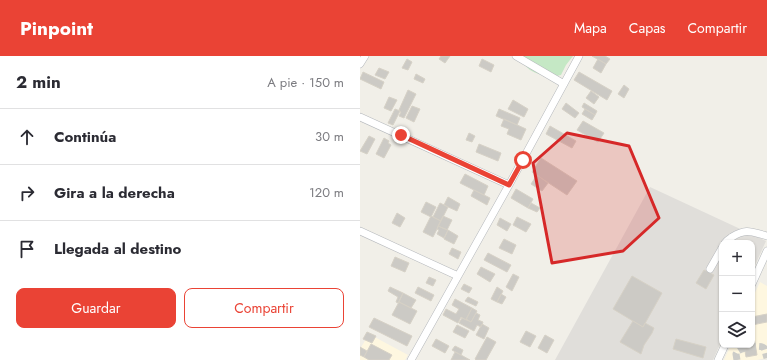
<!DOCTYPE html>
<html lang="es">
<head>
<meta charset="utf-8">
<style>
  body { margin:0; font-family:Jost,sans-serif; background:#f2f2f3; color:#2b2b33 }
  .controls { position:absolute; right:12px; bottom:12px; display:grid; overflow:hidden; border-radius:8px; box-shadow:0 1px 3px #0004 }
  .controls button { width:36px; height:36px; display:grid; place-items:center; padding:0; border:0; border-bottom:1px solid #e1e1e2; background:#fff; color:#2b2b33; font:20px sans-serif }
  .stop { position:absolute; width:12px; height:12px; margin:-9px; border:3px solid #ea4335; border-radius:50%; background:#fff }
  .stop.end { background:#ea4335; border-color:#fff; box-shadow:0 1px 4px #0008 }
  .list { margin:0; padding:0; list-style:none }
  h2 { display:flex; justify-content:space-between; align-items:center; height:52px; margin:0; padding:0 16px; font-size:17px }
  h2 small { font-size:13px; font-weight:400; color:#7c7c81 }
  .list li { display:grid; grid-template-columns:26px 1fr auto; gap:12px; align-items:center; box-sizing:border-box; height:56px; padding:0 16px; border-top:1px solid #e1e1e2 }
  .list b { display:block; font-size:15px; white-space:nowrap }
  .list em { font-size:13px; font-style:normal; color:#7c7c81 }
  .actions { display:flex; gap:8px; padding:12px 16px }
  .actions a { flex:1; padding:9px 0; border:1px solid #ea4335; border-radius:8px; text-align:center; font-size:14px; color:#ea4335 }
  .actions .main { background:#ea4335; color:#fff }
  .icon { flex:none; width:22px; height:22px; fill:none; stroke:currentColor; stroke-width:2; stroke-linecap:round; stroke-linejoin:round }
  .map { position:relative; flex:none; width:407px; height:304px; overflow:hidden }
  header { display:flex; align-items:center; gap:24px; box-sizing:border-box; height:56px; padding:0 20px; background:#ea4335; color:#fff }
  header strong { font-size:19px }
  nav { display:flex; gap:22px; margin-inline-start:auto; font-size:14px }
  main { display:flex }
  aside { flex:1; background:#fff }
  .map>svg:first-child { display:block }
  .commercial { fill:#fef7e0 }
  .industrial { fill:#e0deda }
  .green { fill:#c5e8c5 }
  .building { fill:#cccac5; stroke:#d6d1c6 }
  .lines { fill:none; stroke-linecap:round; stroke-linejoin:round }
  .minor-tunnel { stroke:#ccccc8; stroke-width:7; stroke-dasharray:7 3.5; stroke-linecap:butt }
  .minor-casing { stroke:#b5b8bc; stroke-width:8 }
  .minor { stroke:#fff; stroke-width:7 }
  .route { stroke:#ea4335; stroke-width:5 }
  .marked { fill:#d62828; fill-opacity:0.2; stroke:#d62828; stroke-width:3; stroke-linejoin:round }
</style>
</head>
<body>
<header>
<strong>Pinpoint</strong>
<nav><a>Mapa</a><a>Capas</a><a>Compartir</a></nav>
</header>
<main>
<aside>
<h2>2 min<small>A pie · 150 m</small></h2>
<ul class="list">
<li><svg class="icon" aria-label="ahead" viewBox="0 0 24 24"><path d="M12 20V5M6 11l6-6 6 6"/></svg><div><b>Continúa</b></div><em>30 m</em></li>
<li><svg class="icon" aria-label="right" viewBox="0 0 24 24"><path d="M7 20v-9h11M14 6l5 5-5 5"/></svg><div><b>Gira a la derecha</b></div><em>120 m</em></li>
<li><svg class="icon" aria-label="arrive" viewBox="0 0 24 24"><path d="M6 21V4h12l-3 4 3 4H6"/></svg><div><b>Llegada al destino</b></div></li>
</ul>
<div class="actions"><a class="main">Guardar</a><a>Compartir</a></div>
</aside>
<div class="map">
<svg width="407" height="304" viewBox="0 0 407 304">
  <rect width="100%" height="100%" fill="#f1efe8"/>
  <path class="commercial" d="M400,226L407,230V302L397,304H364L371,289H392V243Z
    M9,278L48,299L45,304H0V293Z"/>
  <path class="industrial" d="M290,131L406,185L392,216V187H362V284L353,304H195Z"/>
  <path class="green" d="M163,0H213L206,9L201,19C191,22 178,19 170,14C166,11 163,7 160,5Z"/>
  <path class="building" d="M81,0H90L85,7L79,3Z
    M232,0H245L250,3L246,8Z
    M47,3L52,6L48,14L42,12Z
    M122,3L134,9L131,16L119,10Z
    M238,3L246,8L241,17L233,12Z
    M19,12L29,16L25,23L15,19Z
    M3,16L24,26L21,33L0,23Z
    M219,16L252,35L247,44L214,24Z
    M56,18L65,23L63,27L54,23Z
    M264,29L269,33L264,42L258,38Z
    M48,34L56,38L44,62L39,60L41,56L39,54Z
    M231,35L239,41L234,48L226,42Z
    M29,41L37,44L31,55L24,52Z
    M153,44L168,53L164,61L148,53Z
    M206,47L219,57L215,62L202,53Z
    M224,47L237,55L235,59L222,51Z
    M52,50L60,53L54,66L46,62Z
    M35,53L40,55L33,69L28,67Z
    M139,53L160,62L157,69L136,60Z
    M225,53L235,59L232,64L222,58Z
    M144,63L166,73L161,84L147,78L149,73L141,70Z
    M223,65L244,77L238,86L217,74Z
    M190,70L216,85L212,92L186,78Z
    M109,77L115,80L112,86L106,84Z
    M9,80L15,83L7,98L0,95Z
    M24,82L29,85L28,87L31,89L24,102L16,98Z
    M119,88L141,97L138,105L116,96Z
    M181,102L217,125L207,139L172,116Z
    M105,118L128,130L124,139L100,127Z
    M177,119L188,127L182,135L171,128Z
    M156,133L173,143L168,152L151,142Z
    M114,134L130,142L127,149L111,140Z
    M88,141L100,148L97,155L84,149Z
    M66,146L76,151L71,161L61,156Z
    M80,147L88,151L81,165L73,161Z
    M171,147L180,152L177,156L168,152Z
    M37,157L45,162L40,171L32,167Z
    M71,160L81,165L73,181L63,176Z
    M83,160L92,164L87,174L78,170Z
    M157,161L171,168L166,176L153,169Z
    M140,162L151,168L147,175L137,169Z
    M78,170L88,174L84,182L77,178L79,174L77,173Z
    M88,174L98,180L94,188L84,183Z
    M144,183L156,189L152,198L139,192Z
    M92,192L101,196L98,203L89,198Z
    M128,197L151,209L147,216L124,204Z
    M35,201L49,207L45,216L31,210Z
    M121,211L135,218L130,226L117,218Z
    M344,214L354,219L346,233L336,227Z
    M153,218L159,221L152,235L146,231Z
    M272,220L302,237L283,271L253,253Z
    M69,221L76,224L73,230L66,227Z
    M104,228L112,232L109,237L101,233Z
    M30,231L43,237L38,247L36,246L38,241L28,235Z
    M58,231L74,239L71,245L55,237Z
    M137,231L143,235L137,246L131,243Z
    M43,237L56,244L51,252L39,246Z
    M141,238L146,241L142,248L137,246Z
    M108,241L118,246L116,250L105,245Z
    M95,243L112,252L106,264L101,261L98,267L83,259L86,253L96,258L99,253L92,249Z
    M39,246L57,255L50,268L32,259Z
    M112,252L117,255L111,266L106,263Z
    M116,257L120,259L118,264L123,266L121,271L117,269L114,275L99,267L102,262L111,266Z
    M407,258V266L392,269V261Z
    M14,262L52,280L47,290L9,271Z
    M273,265L283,271L285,267L294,272L292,277L284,289L281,298L260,286Z
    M122,268L129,272L124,283L116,279Z
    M97,269L109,275L105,282L93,276Z
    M166,275L176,280L170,291L160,286Z
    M7,276L16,280L12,287L3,283Z
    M185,279L194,284L187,297L178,292Z
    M127,281L136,286L126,304H116L115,303Z
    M392,281H394L397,299L386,301L384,289H392Z
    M76,283L89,290L85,297L72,290Z
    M316,283L346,291L343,302L313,293Z
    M11,288L32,299L29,304H9L4,301Z
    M95,290L103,294L101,299L92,294Z
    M0,291L7,295L4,301L0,299Z
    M95,296L101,299L110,304H91Z"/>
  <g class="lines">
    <path class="minor-tunnel" d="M377,304L376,298C377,297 377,296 378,295C382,292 400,288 404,292C405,294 406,299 407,302"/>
    <g class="minor-casing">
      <path id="minor" d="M156,0L204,28
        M0,8L5,0
        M0,61L149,129
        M0,175L98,220
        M365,187C367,184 369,183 372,181C387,172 391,176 407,180
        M350,213L362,192
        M392,228L407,195
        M51,304L149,129L219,0
        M358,304L365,289"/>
    </g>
    <use href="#minor" class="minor"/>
  </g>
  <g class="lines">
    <path class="route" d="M41,79L149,129L163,104"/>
  </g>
  <path class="marked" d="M207,77L269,90L299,162L263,195L192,207L173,107Z"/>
</svg>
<div class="controls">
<button>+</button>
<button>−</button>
<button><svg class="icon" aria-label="layers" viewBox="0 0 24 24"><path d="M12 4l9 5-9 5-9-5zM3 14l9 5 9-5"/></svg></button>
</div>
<div class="stop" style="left:163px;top:104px"></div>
<div class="stop end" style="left:41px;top:79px"></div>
</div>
</main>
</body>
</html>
